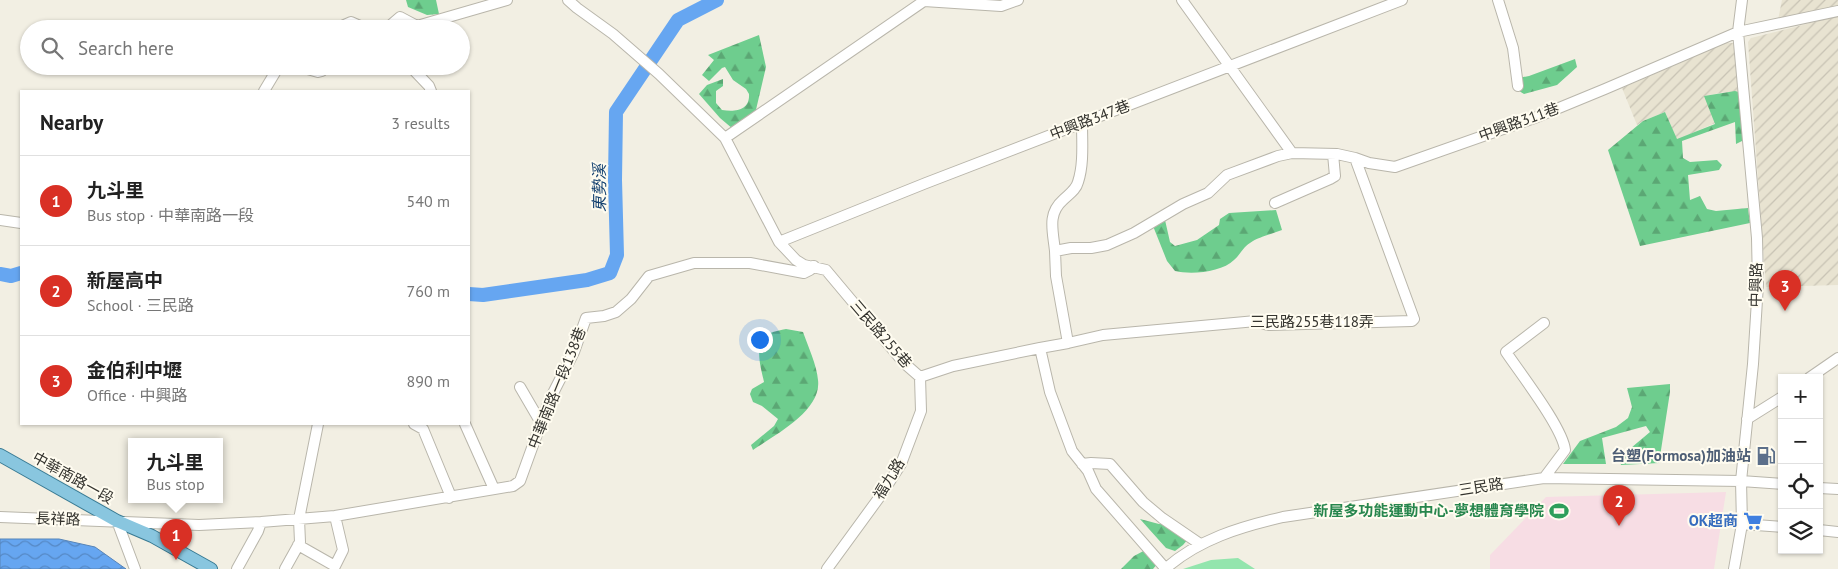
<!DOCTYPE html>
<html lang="en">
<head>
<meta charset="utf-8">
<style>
  body { margin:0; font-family:"PT Sans","Noto Sans TC",sans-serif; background:#f2f2f2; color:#222 }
  .controls { position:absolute; right:15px; bottom:15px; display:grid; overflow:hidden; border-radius:0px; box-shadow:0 1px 4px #0004 }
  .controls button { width:45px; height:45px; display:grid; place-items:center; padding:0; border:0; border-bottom:1px solid #e0e0e0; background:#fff; color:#222; font:25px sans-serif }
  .you { position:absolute; left:759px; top:339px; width:18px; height:18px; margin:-12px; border:4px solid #fff; border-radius:50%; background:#1a73e8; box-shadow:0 0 0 8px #1a73e833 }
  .badge { display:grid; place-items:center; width:32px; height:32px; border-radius:50%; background:#d93025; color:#fff; font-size:16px; font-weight:700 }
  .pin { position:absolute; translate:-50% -41px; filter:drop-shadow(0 1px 2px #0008) }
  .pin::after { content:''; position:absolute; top:26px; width:18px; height:15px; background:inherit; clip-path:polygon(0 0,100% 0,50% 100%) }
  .popup { position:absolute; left:128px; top:438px; width:95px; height:65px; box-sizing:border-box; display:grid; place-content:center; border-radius:0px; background:#fff; filter:drop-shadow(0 1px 4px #0005); font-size:16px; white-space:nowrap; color:#767676 }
  .popup b { font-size:19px; color:#222 }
  .popup::after { content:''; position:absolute; left:50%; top:100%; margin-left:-10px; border:10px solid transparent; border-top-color:#fff }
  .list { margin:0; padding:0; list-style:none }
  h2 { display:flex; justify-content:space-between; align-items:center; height:65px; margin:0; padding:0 20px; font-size:21px }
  h2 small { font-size:16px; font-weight:400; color:#767676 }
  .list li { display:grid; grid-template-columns:32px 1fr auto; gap:15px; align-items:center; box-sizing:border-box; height:90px; padding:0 20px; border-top:1px solid #e0e0e0 }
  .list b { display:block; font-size:19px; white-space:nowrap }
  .list p { margin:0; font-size:16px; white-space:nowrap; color:#767676 }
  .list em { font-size:16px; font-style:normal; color:#767676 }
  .icon { flex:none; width:28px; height:28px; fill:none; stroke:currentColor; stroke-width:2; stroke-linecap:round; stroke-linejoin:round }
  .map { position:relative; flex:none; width:1838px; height:569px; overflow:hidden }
  .search { position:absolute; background:#fff; box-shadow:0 1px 4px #0004; left:20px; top:20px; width:450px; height:55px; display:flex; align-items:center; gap:12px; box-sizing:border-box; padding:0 18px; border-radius:28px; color:#767676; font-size:19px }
  .panel { position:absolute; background:#fff; box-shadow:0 1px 4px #0004; left:20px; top:90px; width:450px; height:335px; border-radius:0px }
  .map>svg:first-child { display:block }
  .industrial { fill:url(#industrial-furrows) }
  .education { fill:#f7dde4 }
  .green { fill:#93e5ad }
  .forest { fill:url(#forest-firs) }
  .water { fill:url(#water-waves); stroke:#5784b7 }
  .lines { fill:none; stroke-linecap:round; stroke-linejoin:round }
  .river { stroke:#66a6f1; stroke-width:14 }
  .minor-casing { stroke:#b9b6ab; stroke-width:12 }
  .major-casing { stroke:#387a93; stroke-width:14 }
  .minor { stroke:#fff; stroke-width:10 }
  .major { stroke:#89c6df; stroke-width:12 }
  .labels { text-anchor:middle; stroke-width:4; stroke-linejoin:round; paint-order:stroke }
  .street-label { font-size:15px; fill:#35342f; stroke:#fffcf0 }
  .service-label { font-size:15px; font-weight:bold; fill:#4e5e75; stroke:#fffcf0; text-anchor:end }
  .leisure-label { font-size:15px; font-weight:bold; fill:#27864d; stroke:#fffcf0; text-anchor:end }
  .shop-label { font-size:15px; font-weight:bold; fill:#366cbe; stroke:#fffcf0; text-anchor:end }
  .water-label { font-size:16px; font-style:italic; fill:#13406f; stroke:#fffcf0 }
</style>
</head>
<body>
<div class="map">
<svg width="1838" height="569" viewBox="0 0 1838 569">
  <defs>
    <pattern id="industrial-furrows" width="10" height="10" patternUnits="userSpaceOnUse" patternTransform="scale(1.25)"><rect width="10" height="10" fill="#e8e3d1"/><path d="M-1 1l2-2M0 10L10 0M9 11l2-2" fill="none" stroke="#c8c3b4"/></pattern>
    <pattern id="forest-firs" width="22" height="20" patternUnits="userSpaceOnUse" patternTransform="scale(1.25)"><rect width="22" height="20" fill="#6ecd8e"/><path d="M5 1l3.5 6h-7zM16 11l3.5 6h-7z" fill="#5ba774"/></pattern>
    <pattern id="water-waves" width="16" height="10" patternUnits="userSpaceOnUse" patternTransform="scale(1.25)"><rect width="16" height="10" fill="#66a6f1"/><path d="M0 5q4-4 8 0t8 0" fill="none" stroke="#5588c4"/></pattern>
  </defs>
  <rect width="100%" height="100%" fill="#f2efe3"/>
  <path class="industrial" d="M1782,0H1838V6L1835,9L1777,25Z
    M1838,16V285L1766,287L1748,42L1751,38Z
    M1726,43H1733L1742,93L1725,92L1705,96L1715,123L1677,140L1665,112L1643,121L1637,125L1622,88Z"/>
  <path class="education" d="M1726,492L1714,569H1490V555L1546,497Z"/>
  <path class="green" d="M1238,558L1255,569H1183L1211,560Z"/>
  <path class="forest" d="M406,0H436L439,14L427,15L408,7Z
    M759,35L766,67L755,114L733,129L720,118L699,94L707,85L723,79V86L716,91V103L722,110C735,112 750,111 749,94L746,89L733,80L725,67L722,68L709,81L702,75L714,60L708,55Z
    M1575,59L1577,67L1557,85L1524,94C1517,90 1513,87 1512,79L1529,76Z
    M1735,91L1742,93L1744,140L1736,144L1735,122L1682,141L1683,158L1690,162L1717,160L1722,165L1719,170L1688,175L1690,200L1700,196L1707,209L1716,211L1748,208L1750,223L1640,246L1608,150L1643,121L1665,112L1677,139L1715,124L1704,96Z
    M1276,210L1282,230C1272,234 1258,237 1250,243C1243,247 1240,255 1234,260C1222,272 1192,275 1175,271L1167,261L1153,226L1165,220L1170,242L1175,246L1197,240L1219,225L1220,219L1229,213Z
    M786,329L803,332C808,346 817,366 818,380C822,411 774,435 753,450L751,445L774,426L778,419L762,406L753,402L750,394L752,389L764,382C761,368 752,340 770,333C775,331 781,330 786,329Z
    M1670,384V392L1659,463L1621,465L1619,458L1650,432L1646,426L1602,438L1606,464H1563L1580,441L1616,427L1628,418L1632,407L1627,388Z
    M1140,519L1159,524L1176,525L1189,538L1183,545L1175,551L1166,548Z
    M1151,547L1163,557L1153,569H1121L1134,556Z"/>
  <path class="water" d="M0,539H59L95,547L126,569H0Z"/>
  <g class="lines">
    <path class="river" d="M0,274L11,276L21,273
      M469,294L483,295L587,280L610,273L617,255L615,180L616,112L678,20L717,0"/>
    <g class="minor-casing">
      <path id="minor" d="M568,0L577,8L613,34L659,74L725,138L779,242L796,260L804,265L826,270L904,363L920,377L953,366L1040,348L1050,392L1072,451L1088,471L1096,489L1165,568
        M1182,0L1292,153
        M1498,0L1513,48L1518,86
        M335,29L351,22L367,29
        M386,29L400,17L417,26L507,0
        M297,66L318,72L322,71L325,66
        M410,66L429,86L431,91
        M264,91L279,66
        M725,138L924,1L1001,6L1018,0
        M1275,203L1330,179L1335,176L1333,154
        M0,220L21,223
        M779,242L926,183L1402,0
        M1055,251C1053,231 1047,214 1063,200C1069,194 1076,190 1078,182C1084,164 1082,142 1082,123
        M1068,343L1103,335L1256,321L1268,325L1412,321L1414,319L1355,158
        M1040,348L1068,343L1056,276L1055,251L1071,248H1091L1107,245L1134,233L1183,204L1208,193L1227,175L1278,156L1292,153L1337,154L1355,158L1369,163L1395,167L1537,117L1605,89L1738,32L1838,11
        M1809,378L1838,358
        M520,387L541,423
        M1747,419L1782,397
        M414,424L423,429L449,492V498
        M465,424L494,489
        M1082,464L1091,463L1110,464L1143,502L1162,518L1200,544
        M1544,478L1565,450C1563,428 1520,373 1506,352L1544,323
        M1819,488L1838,489
        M0,517L199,525L261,522L335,516L513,486L520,481L549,401L574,352L586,318L604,316L616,312L631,299L649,276L694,263H750L804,273L810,270L814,266
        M117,521L135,569
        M1742,524L1782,527
        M1819,530L1838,532
        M298,545L335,566L343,550L335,516
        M237,569L258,531L261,522
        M285,569L300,542L299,519L318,424
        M827,569L881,495L901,464L921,411L920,377
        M1165,569C1199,539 1240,527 1283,517L1544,478L1741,481L1782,484
        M1734,569L1742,524L1741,481L1753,364L1758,284L1757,238L1738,32L1742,0"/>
    </g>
    <g class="major-casing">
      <path id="major" d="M0,455L117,521L152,536L211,569"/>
    </g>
    <use href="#minor" class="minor"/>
    <use href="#major" class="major"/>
  </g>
  <defs>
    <g id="fuel-bare" transform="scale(1.5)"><path d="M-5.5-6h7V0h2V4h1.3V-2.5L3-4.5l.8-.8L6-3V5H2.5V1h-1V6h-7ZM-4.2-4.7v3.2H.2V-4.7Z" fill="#5c6f8a" stroke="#fffcf0" stroke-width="2.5" paint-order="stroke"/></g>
    <g id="stadium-bare" transform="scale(1.5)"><path d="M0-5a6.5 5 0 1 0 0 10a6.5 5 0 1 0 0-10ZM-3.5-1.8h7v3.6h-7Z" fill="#2e9e5b" stroke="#fffcf0" stroke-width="2.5" paint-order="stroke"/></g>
    <g id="supermarket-bare" transform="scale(1.5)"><path d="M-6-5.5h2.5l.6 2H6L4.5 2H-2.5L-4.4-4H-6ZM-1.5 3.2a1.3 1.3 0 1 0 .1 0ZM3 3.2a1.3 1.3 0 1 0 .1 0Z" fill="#3f7fe0" stroke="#fffcf0" stroke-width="2.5" paint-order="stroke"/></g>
  </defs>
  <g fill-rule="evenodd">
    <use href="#fuel-bare" x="1766" y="456"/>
    <use href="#stadium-bare" x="1559" y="511"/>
    <use href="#supermarket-bare" x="1753" y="521"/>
  </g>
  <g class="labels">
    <g class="street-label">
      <text transform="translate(1090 120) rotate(-21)" y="5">中興路347巷</text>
      <text transform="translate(1519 122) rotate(-20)" y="5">中興路311巷</text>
      <text transform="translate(1756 285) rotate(-89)" y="5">中興路</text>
      <text x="1312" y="327">三民路255巷118弄</text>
      <text transform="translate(881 334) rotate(49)" y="5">三民路255巷</text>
      <text transform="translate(557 388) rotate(-68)" y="5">中華南路一段138巷</text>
      <text transform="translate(73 478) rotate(29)" y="5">中華南路一段</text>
      <text transform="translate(889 479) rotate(-59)" y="5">福九路</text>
      <text transform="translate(1481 487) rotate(-9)" y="5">三民路</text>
      <text transform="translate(58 519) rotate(2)" y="5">長祥路</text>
    </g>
    <g class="service-label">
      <text x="1751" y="461">台塑(Formosa)加油站</text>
    </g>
    <g class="leisure-label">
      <text x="1544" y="516">新屋多功能運動中心-夢想體育學院</text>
    </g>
    <g class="shop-label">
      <text x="1738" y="526">OK超商</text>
    </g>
    <g class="water-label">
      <text transform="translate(599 188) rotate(-90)" y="6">東勢溪</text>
    </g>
  </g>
</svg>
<div class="controls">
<button>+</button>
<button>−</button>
<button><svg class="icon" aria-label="locate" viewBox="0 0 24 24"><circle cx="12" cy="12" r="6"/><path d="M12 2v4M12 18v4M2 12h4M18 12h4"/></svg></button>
<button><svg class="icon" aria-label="layers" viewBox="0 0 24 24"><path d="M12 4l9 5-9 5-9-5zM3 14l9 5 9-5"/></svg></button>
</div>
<div class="you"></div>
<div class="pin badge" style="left:176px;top:560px">1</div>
<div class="popup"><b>九斗里</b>Bus stop</div>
<div class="pin badge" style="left:1619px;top:526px">2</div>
<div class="pin badge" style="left:1785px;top:311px">3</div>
<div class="search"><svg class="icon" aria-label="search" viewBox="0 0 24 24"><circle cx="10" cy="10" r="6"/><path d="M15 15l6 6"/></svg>Search here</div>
<section class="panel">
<h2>Nearby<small>3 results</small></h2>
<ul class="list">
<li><span class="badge">1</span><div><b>九斗里</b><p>Bus stop · 中華南路一段</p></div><em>540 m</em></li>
<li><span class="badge">2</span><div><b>新屋高中</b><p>School · 三民路</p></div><em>760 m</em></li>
<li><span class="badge">3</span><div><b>金伯利中壢</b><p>Office · 中興路</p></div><em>890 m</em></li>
</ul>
</section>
</div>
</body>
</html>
